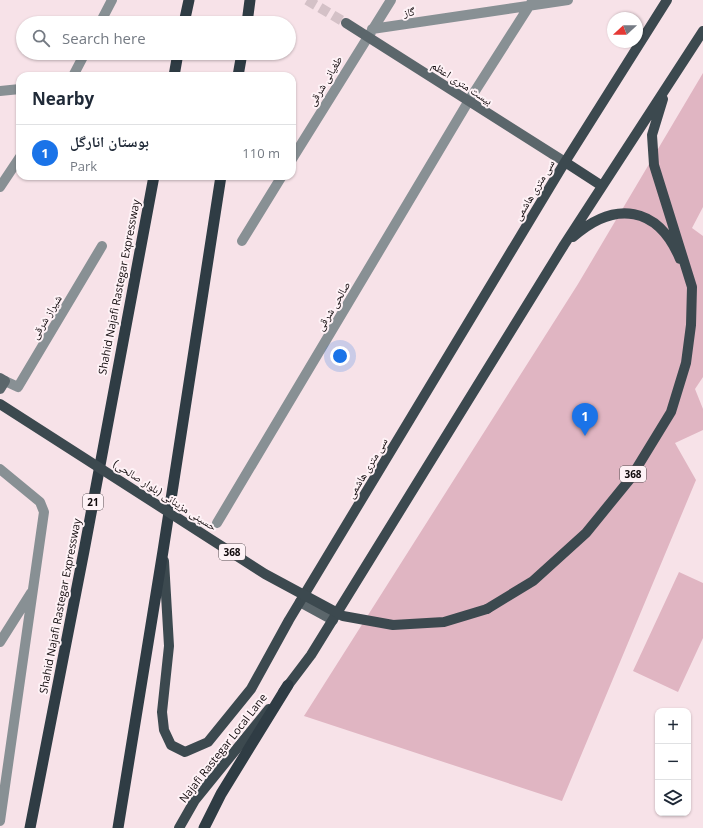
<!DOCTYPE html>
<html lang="en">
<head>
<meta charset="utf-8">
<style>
  body { margin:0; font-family:"Open Sans","Noto Naskh Arabic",sans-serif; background:#f6f6f7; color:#1f2937 }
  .controls { position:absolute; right:12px; bottom:12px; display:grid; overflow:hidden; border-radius:8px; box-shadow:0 1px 3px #0004 }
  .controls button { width:36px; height:36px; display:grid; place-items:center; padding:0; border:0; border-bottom:1px solid #e0e1e3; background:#fff; color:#1f2937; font:20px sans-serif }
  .compass { position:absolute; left:607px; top:12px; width:36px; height:36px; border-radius:50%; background:#fff; box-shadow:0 1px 3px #0004; rotate:249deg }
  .you { position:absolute; left:340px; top:356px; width:14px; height:14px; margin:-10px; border:3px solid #fff; border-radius:50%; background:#1a73e8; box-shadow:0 0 0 6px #1a73e833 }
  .badge { display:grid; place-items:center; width:26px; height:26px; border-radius:50%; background:#1a73e8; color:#fff; font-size:13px; font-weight:700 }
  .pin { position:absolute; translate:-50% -33px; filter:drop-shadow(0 1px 2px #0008) }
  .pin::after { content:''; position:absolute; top:21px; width:14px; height:12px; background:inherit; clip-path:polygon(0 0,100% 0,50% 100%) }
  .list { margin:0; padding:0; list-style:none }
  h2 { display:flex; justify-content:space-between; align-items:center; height:52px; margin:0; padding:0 16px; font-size:17px }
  h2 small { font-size:13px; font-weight:400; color:#747a83 }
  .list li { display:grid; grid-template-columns:26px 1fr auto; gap:12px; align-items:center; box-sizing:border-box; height:56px; padding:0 16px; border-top:1px solid #e0e1e3 }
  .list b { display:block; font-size:15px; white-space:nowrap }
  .list p { margin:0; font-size:13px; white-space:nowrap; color:#747a83 }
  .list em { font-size:13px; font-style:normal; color:#747a83 }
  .icon { flex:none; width:22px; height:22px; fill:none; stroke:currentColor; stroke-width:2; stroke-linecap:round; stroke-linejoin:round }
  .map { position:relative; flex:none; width:703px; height:828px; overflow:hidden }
  .search { position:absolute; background:#fff; box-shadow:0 1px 3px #0004; left:16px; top:16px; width:280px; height:44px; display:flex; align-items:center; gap:10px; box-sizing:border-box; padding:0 14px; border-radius:22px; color:#747a83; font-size:15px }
  .panel { position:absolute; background:#fff; box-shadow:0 1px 3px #0004; left:16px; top:72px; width:280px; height:108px; border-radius:12px }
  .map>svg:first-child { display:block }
  .green { fill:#e0b5c2 }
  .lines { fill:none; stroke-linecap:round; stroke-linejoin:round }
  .secondary-tunnel { stroke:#d4c1c7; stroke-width:10; stroke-dasharray:10 5; stroke-linecap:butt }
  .minor { stroke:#889094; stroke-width:10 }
  .secondary { stroke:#5b666b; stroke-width:10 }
  .primary { stroke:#3c494f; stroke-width:10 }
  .trunk { stroke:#2f3c44; stroke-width:11 }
  .primary-bridge { stroke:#3c494f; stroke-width:10 }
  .labels { text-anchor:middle; stroke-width:4; stroke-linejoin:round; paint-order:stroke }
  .shield { fill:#fef2f6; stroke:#574f52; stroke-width:1 }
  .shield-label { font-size:10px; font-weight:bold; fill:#10090b }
  .street-label { font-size:11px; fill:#10090b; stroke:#fef2f6 }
</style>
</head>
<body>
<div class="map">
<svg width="703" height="828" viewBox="0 0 703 828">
  <rect width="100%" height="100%" fill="#f7e2e8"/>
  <path class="green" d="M703,73V207L692,228L703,236V377L695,389L703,409V430L675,443L696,480L562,801L304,716L578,284Z
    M679,572L703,583V638L678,692L633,671Z"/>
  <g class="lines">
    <path class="secondary-tunnel" d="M307,0L346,23"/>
    <path class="minor" d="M100,23L112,0
      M372,29L568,0
      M73,76L85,53
      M0,91L20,89
      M292,159L391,0
      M0,187L20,157
      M242,241L282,176
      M5,381L18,387L102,246
      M0,469L40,502L44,512L0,821
      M217,523L468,102L533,0
      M0,642L31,593"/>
    <path class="secondary" d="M346,23L565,162
      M0,378L5,381L0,389
      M300,602L333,620"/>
    <path class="primary" d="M565,162L602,186
      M573,237C615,200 658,206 680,259
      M164,561L169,646L162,712L164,730L171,745L185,752L208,742L251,689L289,620L565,162L667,0
      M487,609L533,581L586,533L630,479L671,412L686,363L691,325L692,287L654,165L652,135L663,99
      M283,692L311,655L564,245L703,31
      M179,828L195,800L269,709"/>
    <path class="trunk" d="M184,23L189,0
      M247,23L250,0
      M174,76L178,53
      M238,76L242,53
      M30,828L84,551L154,176
      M118,828L163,551L221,176
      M204,828L221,794L288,685"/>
    <path class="primary-bridge" d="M0,404L265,574L343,616L393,625L444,622L487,609"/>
  </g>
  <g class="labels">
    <g class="shield">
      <rect x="620" y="466" width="26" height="16" rx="3"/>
      <rect x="83" y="494" width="20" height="16" rx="3"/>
      <rect x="219" y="544" width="26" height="16" rx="3"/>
    </g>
    <g class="shield-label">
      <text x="633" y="478">368</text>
      <text x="93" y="506">21</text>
      <text x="232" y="556">368</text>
    </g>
    <g class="street-label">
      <text transform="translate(409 12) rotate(-9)" y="4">گاز</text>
      <text transform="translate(325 81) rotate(-59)" y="4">طغیانی شرقی</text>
      <text transform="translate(462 83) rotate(33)" y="4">بیست متری اعظم</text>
      <text transform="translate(534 190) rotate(-59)" y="4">سی متری هاشمی</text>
      <text transform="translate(119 287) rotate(-79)" y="4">Shahid Najafi Rastegar Expressway</text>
      <text transform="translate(333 306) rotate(-59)" y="4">صالحی شرقی</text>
      <text transform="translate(46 317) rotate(-59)" y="4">شیراز شرقی</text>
      <text transform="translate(367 468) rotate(-59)" y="4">سی متری هاشمی</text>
      <text transform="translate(165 495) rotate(33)" y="4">حسینی مزینانی (بلوار صالحی)</text>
      <text transform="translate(60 606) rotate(-79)" y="4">Shahid Najafi Rastegar Expressway</text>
      <text transform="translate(223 748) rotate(-52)" y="4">Najafi Rastegar Local Lane</text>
    </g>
  </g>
</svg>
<div class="controls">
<button>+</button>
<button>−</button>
<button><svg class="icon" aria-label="layers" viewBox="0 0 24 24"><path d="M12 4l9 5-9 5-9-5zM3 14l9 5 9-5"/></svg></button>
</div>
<svg class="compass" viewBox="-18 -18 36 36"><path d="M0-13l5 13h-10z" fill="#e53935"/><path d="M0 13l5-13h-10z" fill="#747a83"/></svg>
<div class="you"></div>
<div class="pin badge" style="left:585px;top:436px">1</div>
<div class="search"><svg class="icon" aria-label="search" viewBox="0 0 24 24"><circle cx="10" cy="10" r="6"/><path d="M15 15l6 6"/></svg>Search here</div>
<section class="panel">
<h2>Nearby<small></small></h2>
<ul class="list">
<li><span class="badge">1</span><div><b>بوستان انارگل</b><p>Park</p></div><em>110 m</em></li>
</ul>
</section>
</div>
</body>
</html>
